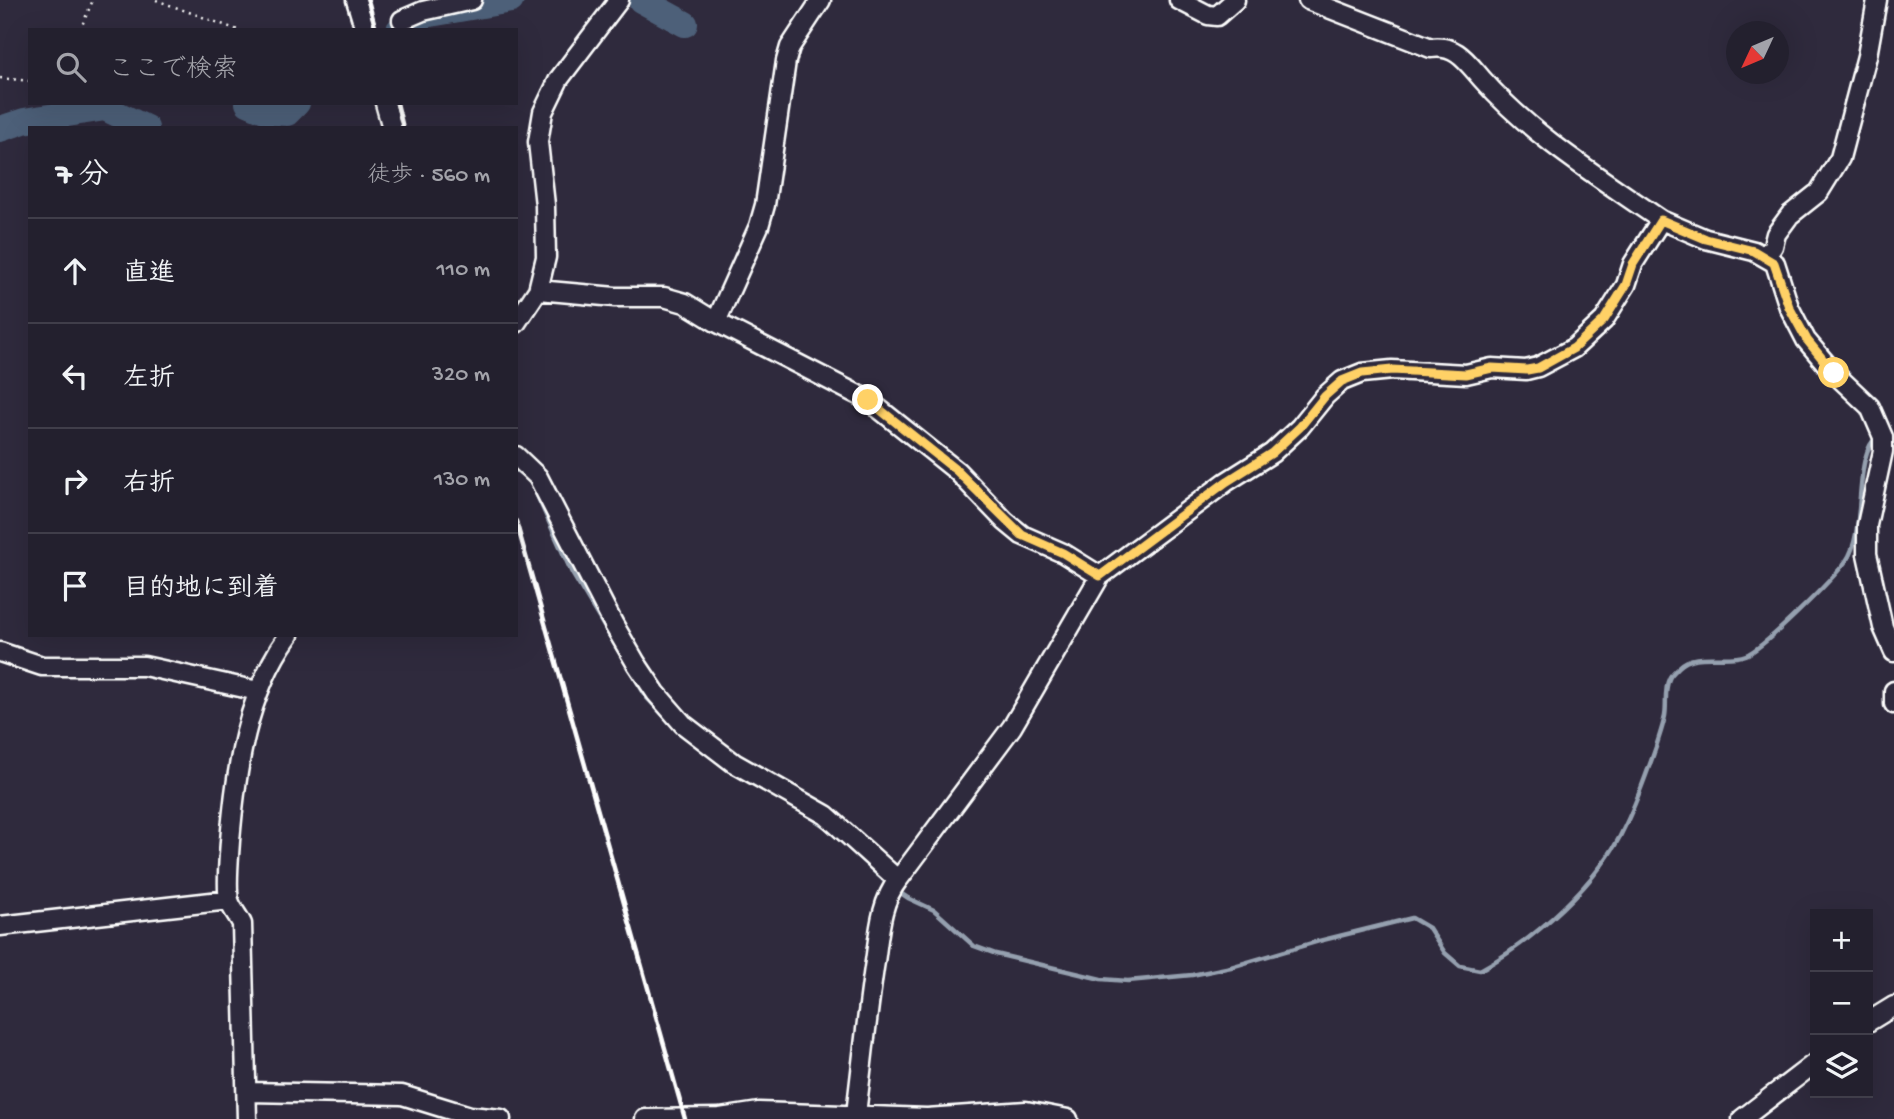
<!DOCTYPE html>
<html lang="ja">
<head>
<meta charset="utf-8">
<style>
  body { margin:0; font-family:"Gochi Hand","Klee One",sans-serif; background:#2b2836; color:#f1f3f6 }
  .controls { position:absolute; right:21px; bottom:21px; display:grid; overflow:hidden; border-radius:0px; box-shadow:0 7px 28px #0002 }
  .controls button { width:63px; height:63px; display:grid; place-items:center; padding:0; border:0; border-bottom:2px solid #403e4a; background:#23202e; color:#f1f3f6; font:35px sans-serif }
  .compass { position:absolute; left:1726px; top:21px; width:63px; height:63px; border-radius:50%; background:#23202e; box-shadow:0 7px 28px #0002; rotate:226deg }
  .stop { position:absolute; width:21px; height:21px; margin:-16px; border:5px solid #ffd166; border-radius:50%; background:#fff }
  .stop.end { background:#ffd166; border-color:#fff; box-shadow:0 2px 7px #0008 }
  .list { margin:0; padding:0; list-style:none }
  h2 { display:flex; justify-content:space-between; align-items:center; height:91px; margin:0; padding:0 28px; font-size:30px }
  h2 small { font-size:23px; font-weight:400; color:#a3a3aa }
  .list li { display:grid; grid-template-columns:46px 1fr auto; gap:21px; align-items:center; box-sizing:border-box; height:105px; padding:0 28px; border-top:2px solid #403e4a }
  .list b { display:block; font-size:26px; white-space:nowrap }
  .list em { font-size:23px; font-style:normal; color:#a3a3aa }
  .icon { flex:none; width:38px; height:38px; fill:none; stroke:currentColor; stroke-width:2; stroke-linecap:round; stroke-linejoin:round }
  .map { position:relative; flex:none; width:1894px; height:1119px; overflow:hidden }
  .search { position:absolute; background:#23202e; box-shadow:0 7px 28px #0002; left:28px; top:28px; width:490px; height:77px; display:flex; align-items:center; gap:18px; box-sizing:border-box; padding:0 24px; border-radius:0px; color:#a3a3aa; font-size:26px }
  .panel { position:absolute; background:#23202e; box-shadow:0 7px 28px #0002; left:28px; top:126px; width:490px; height:511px; border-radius:0px }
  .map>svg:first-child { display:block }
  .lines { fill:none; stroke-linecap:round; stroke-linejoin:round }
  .stream { stroke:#95a0af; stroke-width:4.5 }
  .river { stroke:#4e6179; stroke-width:26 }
  .minor-casing { stroke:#fff; stroke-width:23 }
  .path { stroke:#fff; stroke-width:2.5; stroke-dasharray:2 5; stroke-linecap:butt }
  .minor { stroke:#2f2a3d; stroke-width:18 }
  .rail { stroke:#fff; stroke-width:4.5 }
  .route { stroke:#ffd166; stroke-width:9 }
</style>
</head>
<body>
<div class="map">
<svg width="1894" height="1119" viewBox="0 0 1894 1119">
  <rect width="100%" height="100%" fill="#2f2a3d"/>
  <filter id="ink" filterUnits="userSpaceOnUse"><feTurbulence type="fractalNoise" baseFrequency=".0143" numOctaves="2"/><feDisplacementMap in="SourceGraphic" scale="14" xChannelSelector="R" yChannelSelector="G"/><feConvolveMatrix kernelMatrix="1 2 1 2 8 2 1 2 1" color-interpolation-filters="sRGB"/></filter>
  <g filter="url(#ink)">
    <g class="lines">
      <path class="stream" d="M516,470L530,480L572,573L647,698L680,733
        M690,740L708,754
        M805,813L827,828
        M834,834L889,885
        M896,890L908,898L934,910L974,946L996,954L1101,979L1128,981L1192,975L1231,967L1319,941L1412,918L1429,928L1445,953L1460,966L1480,970C1533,941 1600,882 1625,826C1637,801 1647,773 1656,747C1659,737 1663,726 1665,716C1667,705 1664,689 1669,679C1670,675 1676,670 1679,667C1696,650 1725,663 1746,655C1764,648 1833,579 1846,561C1868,530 1851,454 1879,435"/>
      <path class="river" d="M641,0L685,24
        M399,30L406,23L419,16L511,0
        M248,103L269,112L287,113L297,103
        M0,129L24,121L105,108L146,128"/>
      <g class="minor-casing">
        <path id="minor" d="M356,0L365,30
          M1179,0L1208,15L1217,16L1235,0
          M1308,0L1431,48C1456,44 1467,62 1482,79C1532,136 1599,177 1661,220
          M402,20L423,11L472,0
          M385,103L392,128
          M1766,256L1773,246L1776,234L1790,215L1819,192L1840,158L1867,56L1877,0
          M538,290L615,297H664L685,303L716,322L759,226L765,205L786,61L790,47L821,0
          M716,322L868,400L957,471L1005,521L1022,535L1063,553L1100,576
          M516,323L538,290L546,257L545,205L538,142L543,112L559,79L619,0
          M516,456L538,477L614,625L636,663L656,693L683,724L734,763L826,815L898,880C879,904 879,939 874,968C867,1016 862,1065 856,1114
          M0,652L42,666H144L258,691
          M1894,691V704
          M898,880L1012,727L1100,576L1226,482L1272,453L1300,427L1325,396L1342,381L1362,373L1392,370L1466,374L1492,368L1526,370L1538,367L1574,348L1604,320L1626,285L1633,264L1661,220L1706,239L1754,251L1775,263L1789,307L1806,340L1834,373L1870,407L1883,437V451L1867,525V554L1883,627L1894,652
          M0,926L229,900
          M1868,1022L1894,1006
          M248,1092L402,1095L470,1116L501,1119
          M247,1119L242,924C239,917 231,908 229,900C226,885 229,857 230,841C236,770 246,694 289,635
          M645,1119L720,1118L759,1112L927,1118L1026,1111L1068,1119
          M1742,1119L1815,1063"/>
      </g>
      <path class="path" d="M156,0L238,30
        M80,30L93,0
        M0,78L30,81"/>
      <use href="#minor" class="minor"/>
      <path class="rail" d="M368,0L376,30
        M397,103L403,128
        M516,521L685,1119"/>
    </g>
  </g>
  <g class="lines" filter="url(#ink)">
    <path class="route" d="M868,400L957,471L1022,535L1063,553L1100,576L1226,482L1272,453L1300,427L1325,396L1342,381L1362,373L1392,370L1466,374L1492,368L1527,370L1538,368L1574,348L1604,320L1626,285L1633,264L1661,220L1706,239L1754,251L1774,263L1789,307L1807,340L1834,373"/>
  </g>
</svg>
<div class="controls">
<button>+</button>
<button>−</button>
<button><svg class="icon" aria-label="layers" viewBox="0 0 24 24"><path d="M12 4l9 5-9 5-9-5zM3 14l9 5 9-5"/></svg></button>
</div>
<svg class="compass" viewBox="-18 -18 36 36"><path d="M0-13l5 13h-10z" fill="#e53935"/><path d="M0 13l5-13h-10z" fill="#a3a3aa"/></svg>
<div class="stop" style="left:1834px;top:373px"></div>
<div class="stop end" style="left:868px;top:400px"></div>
<div class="search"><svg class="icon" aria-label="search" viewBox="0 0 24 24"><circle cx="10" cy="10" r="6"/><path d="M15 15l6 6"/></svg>ここで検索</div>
<section class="panel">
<h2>7 分<small>徒歩 · 560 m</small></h2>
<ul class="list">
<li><svg class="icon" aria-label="ahead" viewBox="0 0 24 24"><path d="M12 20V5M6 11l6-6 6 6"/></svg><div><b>直進</b></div><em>110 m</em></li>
<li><svg class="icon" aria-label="left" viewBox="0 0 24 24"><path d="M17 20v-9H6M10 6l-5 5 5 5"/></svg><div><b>左折</b></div><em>320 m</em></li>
<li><svg class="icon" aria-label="right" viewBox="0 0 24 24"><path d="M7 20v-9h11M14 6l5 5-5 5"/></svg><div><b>右折</b></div><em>130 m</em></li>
<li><svg class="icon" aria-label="arrive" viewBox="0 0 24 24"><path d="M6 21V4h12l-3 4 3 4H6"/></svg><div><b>目的地に到着</b></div></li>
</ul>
</section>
</div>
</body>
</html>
